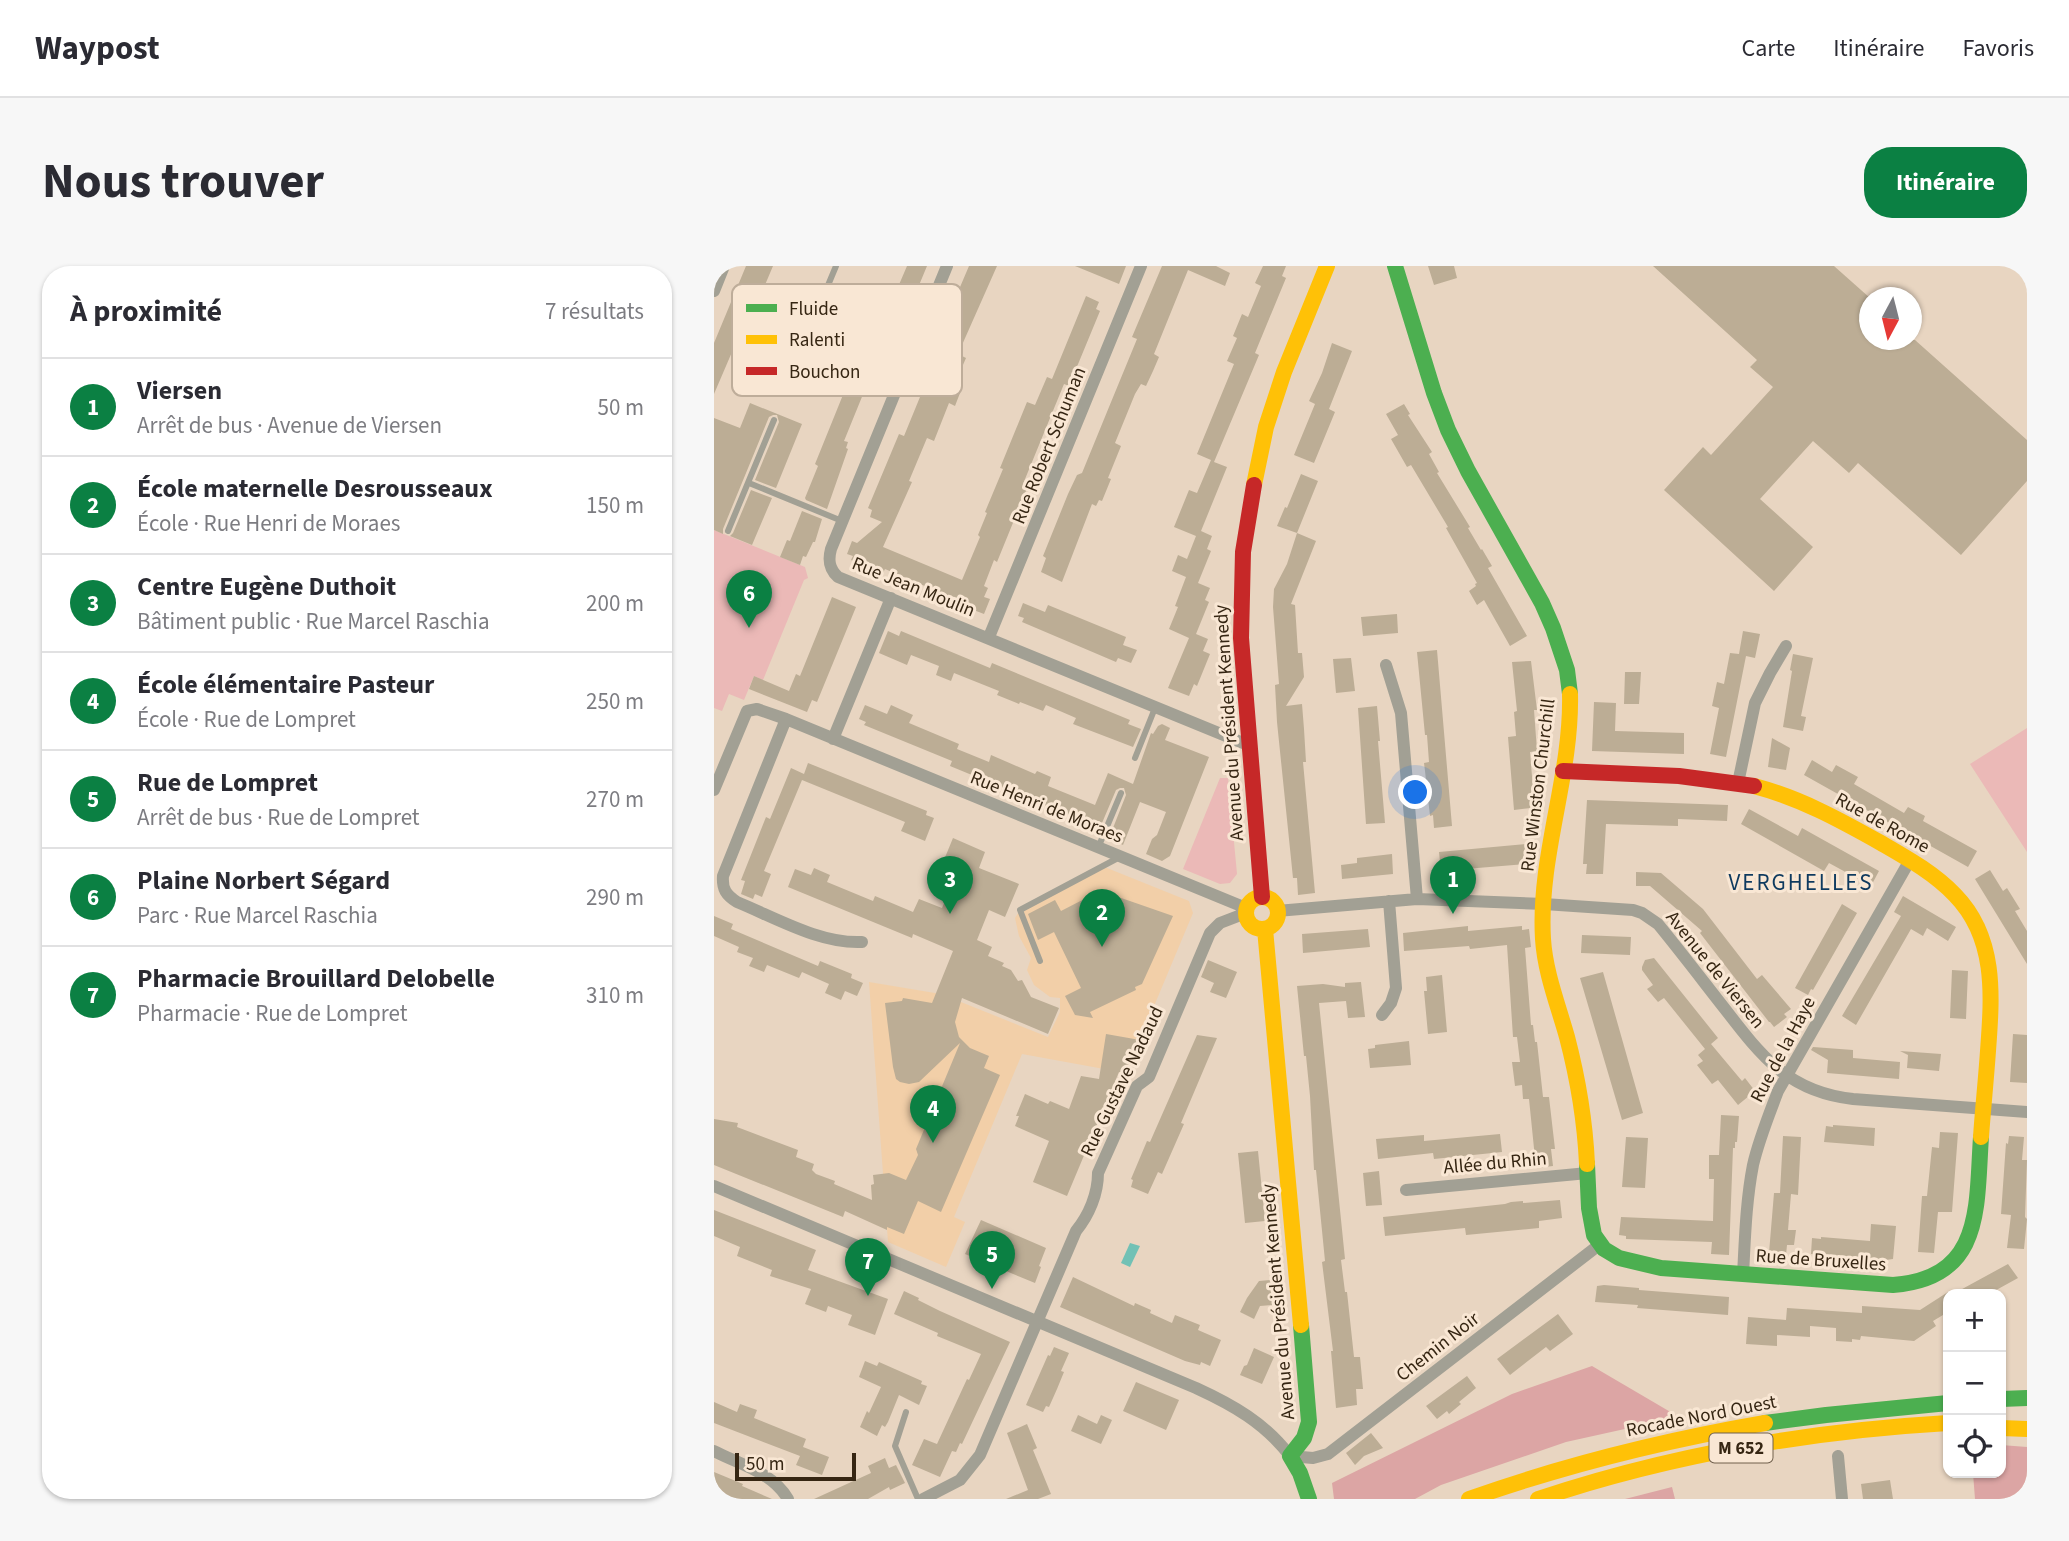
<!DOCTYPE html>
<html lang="fr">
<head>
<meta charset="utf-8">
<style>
  body { margin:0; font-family:"Source Sans 3",sans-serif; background:#f7f7f7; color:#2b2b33 }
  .controls { position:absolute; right:21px; bottom:21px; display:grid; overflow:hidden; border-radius:14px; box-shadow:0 2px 5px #0004 }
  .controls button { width:63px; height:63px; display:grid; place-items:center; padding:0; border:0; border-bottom:2px solid #e1e1e2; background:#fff; color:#2b2b33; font:35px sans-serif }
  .compass { position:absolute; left:1145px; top:21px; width:63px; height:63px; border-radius:50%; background:#fff; box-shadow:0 2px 5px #0004; rotate:187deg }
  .scale { position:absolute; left:21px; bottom:18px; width:121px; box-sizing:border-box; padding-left:7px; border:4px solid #362613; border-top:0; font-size:19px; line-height:24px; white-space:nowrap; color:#362613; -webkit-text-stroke:5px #f9e7d4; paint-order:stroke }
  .you { position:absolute; left:702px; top:527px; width:24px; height:24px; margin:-18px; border:5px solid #fff; border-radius:50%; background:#1a73e8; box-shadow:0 0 0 10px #1a73e833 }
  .badge { display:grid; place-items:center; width:46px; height:46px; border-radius:50%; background:#0b8043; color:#fff; font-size:23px; font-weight:700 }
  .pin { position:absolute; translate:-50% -58px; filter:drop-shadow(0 2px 4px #0008) }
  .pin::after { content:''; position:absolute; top:37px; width:24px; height:21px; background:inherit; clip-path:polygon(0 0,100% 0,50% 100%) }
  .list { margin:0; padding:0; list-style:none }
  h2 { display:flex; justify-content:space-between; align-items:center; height:91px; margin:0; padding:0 28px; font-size:30px }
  h2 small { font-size:23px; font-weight:400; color:#7c7c81 }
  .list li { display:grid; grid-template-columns:46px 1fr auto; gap:21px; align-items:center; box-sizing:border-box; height:98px; padding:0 28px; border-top:2px solid #e1e1e2 }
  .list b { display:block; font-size:26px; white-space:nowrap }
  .list p { margin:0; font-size:23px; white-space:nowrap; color:#7c7c81 }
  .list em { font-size:23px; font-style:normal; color:#7c7c81 }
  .icon { flex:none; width:38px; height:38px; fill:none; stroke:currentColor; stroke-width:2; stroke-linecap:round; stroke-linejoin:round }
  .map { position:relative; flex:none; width:1313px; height:1233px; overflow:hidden; border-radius:28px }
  header { display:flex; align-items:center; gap:42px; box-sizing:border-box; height:98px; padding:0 35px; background:#fff; border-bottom:2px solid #e1e1e2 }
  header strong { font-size:33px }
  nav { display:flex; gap:38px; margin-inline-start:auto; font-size:24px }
  .intro { display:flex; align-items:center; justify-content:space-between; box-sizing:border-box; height:168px; padding:0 42px }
  h1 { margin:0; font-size:49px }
  .button { padding:18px 32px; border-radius:28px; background:#0b8043; color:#fff; font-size:24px; font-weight:700 }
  main { display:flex; gap:42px; padding:0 42px }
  aside { flex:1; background:#fff; border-radius:28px; box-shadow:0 2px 5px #0004 }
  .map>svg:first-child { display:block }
  .built { fill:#f2cfa8 }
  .green { fill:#ebb9b7 }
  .forest { fill:#dca5a4 }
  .water { fill:#71c1b5 }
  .building { fill:#bcad95 }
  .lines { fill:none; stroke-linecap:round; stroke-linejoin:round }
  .lane { stroke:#a2a094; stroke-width:6 }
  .street { stroke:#a2a094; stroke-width:12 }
  .fast { stroke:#4caf50; stroke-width:16 }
  .slow { stroke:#ffc107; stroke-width:16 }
  .jam { stroke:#c62828; stroke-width:16 }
  .labels { text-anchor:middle; stroke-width:6; stroke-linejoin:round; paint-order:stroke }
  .shield { fill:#f9e7d4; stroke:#70604d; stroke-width:2 }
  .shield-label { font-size:18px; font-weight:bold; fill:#362613 }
  .street-label { font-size:19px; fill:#362613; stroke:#f9e7d4 }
  .quarter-label { font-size:23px; letter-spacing:2px; fill:#0e3a5f; stroke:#f9e7d4 }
  .key { fill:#f9e7d4; stroke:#bead9a; stroke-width:2 }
  .key-label { font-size:19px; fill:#362613 }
</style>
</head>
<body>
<header>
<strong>Waypost</strong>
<nav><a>Carte</a><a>Itinéraire</a><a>Favoris</a></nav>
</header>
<div class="intro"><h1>Nous trouver</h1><a class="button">Itinéraire</a></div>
<main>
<aside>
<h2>À proximité<small>7 résultats</small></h2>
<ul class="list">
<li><span class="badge">1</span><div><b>Viersen</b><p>Arrêt de bus · Avenue de Viersen</p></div><em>50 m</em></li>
<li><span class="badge">2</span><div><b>École maternelle Desrousseaux</b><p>École · Rue Henri de Moraes</p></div><em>150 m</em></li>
<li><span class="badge">3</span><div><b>Centre Eugène Duthoit</b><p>Bâtiment public · Rue Marcel Raschia</p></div><em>200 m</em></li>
<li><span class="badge">4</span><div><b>École élémentaire Pasteur</b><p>École · Rue de Lompret</p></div><em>250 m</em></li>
<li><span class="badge">5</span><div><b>Rue de Lompret</b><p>Arrêt de bus · Rue de Lompret</p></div><em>270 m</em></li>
<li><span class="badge">6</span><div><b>Plaine Norbert Ségard</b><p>Parc · Rue Marcel Raschia</p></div><em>290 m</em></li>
<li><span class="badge">7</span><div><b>Pharmacie Brouillard Delobelle</b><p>Pharmacie · Rue de Lompret</p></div><em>310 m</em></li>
</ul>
</aside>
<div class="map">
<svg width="1313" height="1233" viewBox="0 0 1313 1233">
  <rect width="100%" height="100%" fill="#e8d5c1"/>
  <path class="built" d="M388,600L475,635L479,647L412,807L308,788L240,951L251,956L232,1001L174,976L155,716L227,728L334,771L346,746V732L336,731L320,719L313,704L317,692L305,670L301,652L306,644Z"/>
  <path class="green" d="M0,264L91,301L94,312L90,314L49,414L40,410L30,434L15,428L8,445L0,442Z
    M1313,462V586L1256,498Z
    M506,512H514L523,608L516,617L506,618L469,603Z"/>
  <path class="forest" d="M878,1100L965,1151L852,1176L727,1219L701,1233H620L618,1217L798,1128Z
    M1287,1179L1313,1181V1233H1261L1259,1207H1287Z
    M958,1221L961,1233H911Z"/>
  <path class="water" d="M416,977L426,980L416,1001L407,997Z"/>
  <path class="building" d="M32,0H59L48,26L51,27L38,58L37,57L24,89L18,86L0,128V77Z
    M193,0H213L186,65L176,62L130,175L134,176L132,182L134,183L113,243L92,234L91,232L104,200L101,198L135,114L126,111L127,108L97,96L102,83L99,73L137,88L149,58L157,61L160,55L162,56L175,26L181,28Z
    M255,0H283L244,88L252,92L238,124L246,127L241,140L235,137L220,175L213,172L195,215L198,216L169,281L248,314L266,271L264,269L273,247L271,246L289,203L286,202L313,136L321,139L333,111L338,113L372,30L385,36L382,43L386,45L355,120L350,118L309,218L314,220L283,296L280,294L270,320L274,322L270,331L276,333L270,348L226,331L227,327L171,303L169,307L137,294L139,290L133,288L138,275L143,277L168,256L156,251L158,244L154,242L185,168L190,170L231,70L226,68Z
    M361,0H412L405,18Z
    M448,0H502L516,7L511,20L474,4L440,88L445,91L439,105L432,120L427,118L421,128L401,177L407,180L394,212L397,213L388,235L385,234L382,240L378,238L348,316L327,306L332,292L329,290L354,228L363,209L368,207L395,141L423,73L418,71Z
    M549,0H572L568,10L572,12L541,87L545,89L500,196L513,201L487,265L498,270L493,283L497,285L484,317L496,322L491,334L495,336L482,368L494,373L489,385L496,388L483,420L480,418L475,430L454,422L475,372L455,363L464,341L461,340L472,311L458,305L464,289L473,293L482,270L460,261L475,224L483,227L497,194L483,188L520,98L513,95L523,72L519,70L528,48L534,51L547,20L541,17Z
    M714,0H740L743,12L720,19Z
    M939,0H1120L1156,32V74H1201L1313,174V215L1247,289L1144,197L1135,207L1099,175L1046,233L1099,281L1060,325L950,224L989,181L997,189L1059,121L1036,101L1043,94Z
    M618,77L638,85L615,143L621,146L600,197L580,189L601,138L595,135L608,107Z
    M36,137L88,158L62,222L41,214L65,156L63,149H59L55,151L9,263V268L0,264V152L26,162Z
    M690,138L696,148L694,149L718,186L715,188L725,206L723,207L756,261L754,262L767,284L768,283L778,300L774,302L813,370L796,380L770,334L763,339L755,325L762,320L761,318L763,317L732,262L734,261L697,199L693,201L677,173L684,169L672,148Z
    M587,208L604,215L583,267L563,260L571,241L573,242Z
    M37,224L58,232L38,279L16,270L19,267Z
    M88,245L108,253L101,276H99L92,291L89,290L86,299L66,291L73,274L76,275Z
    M583,267L602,275L577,338L581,339L584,387H588L590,411L572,440L588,438L590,463L592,496H589L601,627L584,629L583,612H579L563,456L561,419L565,418L559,341L560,323L573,298Z
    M118,331L142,341L103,436L98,434L93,446L35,423L40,410L75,425L82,408L86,410Z
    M309,337L331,346L334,339L412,371L409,379L423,384L417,397L404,392L402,396L308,356L310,352L304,350Z
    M683,348L684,367L649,370L647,351Z
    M174,365L185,370L187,365L276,402L278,397L416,454L414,458L427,463L419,481L359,458L362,452L332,439L329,445L306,436L305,438L283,429L285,425L240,407L237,415L222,409L225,400L197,389L193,399L165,387Z
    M1029,365L1046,368L1041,392L1032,390L1012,491L996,488L1005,442L998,440L1003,416L1010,418L1016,387L1025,388Z
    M723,384L738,560L720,562L719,549L716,550L711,505L710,497L715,496L713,469H711L703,386Z
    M1079,388L1099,392L1087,450L1092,451L1089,465L1069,461L1078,405L1076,404Z
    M637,392L641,425L622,427L619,393Z
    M817,395L823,444H820L823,485L816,486L820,535L817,536V542L800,544L794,471L802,470L800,446L803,445L798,396Z
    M911,406H927L925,438H910Z
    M880,436L902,437L901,465L970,467V488L878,485Z
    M151,439L173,448L177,439L199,449L195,457L245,478L243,483L275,496L277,489L321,508L323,505L337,511L334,520L381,539L394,507L419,518L437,467L439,468L444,460L448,458L456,462L451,474L495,491L456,590L448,595L432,588L438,573L443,569L452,546L426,536L409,579L401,575L398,571L401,563L399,562L412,529L410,522H406L402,524L388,557L376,553L374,557L236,500L238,495L150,459L152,456L145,453Z
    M663,440L666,475H664L671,557L652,558L644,442Z
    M1058,472L1076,482L1072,504L1054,501Z
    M1098,494L1118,506L1122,499L1144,511L1140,518L1190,547L1194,541L1211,550L1209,555L1263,585L1254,601L1090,509Z
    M94,497L213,545L212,549L220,552L211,575L187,565L191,556L88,514L50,605L57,608L48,631L41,628L39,633L27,628L31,615L27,614L52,551L56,553L77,502L90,508Z
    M873,534L1014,539L1013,555L964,553V560L892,558L889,608H872L873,598H869Z
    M1035,543L1084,570L1088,562L1165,605L1157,620L1115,597L1110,605L1027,558Z
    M239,572L271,586L265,602L305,618L291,651L275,644L263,674L278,681L274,690L290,697L288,700L297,704L304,715L308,714L317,731L345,742L334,768L248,732L241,756L245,771L256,782L275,790L270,802L286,809L227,946L204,935L190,968L173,961V964L131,945L129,951L0,899V853L24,857L23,861L84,884L82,891L100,898L98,904L102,908L121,915L120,918L158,934L157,919L160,918L159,909L175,907L192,914L204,889L202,883L246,777L205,816L195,818L186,816L182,813L179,801L171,737L188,735L189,732L218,737L239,685L199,668L198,672L74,621L81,603L97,609L100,602L116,609L113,616L159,635L161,630L199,646L205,633L228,642L241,612L225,606Z
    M812,578L813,598L727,605L725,586Z
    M678,588L679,608L628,613L627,599L643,597V592Z
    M1276,604L1289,625L1293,622L1306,643L1301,645L1313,665V698L1261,613Z
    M922,606L947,607L989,643L1043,713L1048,709L1077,743L1070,748L1073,751L1060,761L1056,756H1055L986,667L988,665L936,620H922Z
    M390,626L459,650L428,718L421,721L422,724L376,746L379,752L361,749L351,730L367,722L340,666L324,674L314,648L341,634L347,645L380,628L381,630Z
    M1189,630L1242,661L1234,675L1213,662L1209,670L1197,663L1142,759L1128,750L1187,650L1180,646Z
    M1128,638L1143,647L1099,724L1097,723L1094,729L1081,722Z
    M0,650L19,658L17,663L104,700L106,695L138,708L137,712L149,717L143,730L131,725L127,734L111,727L115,718L88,706L85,712L53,699L50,706L35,700L39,692L23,686L25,681L0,670Z
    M754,660V665L808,660V664L815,663L817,681L811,682L817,759H819L821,776H823L829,831H835L841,883H837L839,900L822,902L815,833H809L808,819L801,820L798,796H806L803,771H799L793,679L756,683L755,680L690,685L689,667Z
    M654,663L656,681L589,687L588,668Z
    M868,669L917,671L916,689L867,687Z
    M940,692L1004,772L997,778L1028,815L1031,812L1041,825L1024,839L1004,814L998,818L983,799L989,795L984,789L991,783L950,732L944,736L933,723L939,719L928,704V701L931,694Z
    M494,694L523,706L512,732L496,726L500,717L487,711Z
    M1238,704L1254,705L1252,753L1236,752Z
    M889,706L929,847L908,854L866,712Z
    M728,709L733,766L714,768L710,725H713L712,711Z
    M647,716L651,751L634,752L632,735L605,737L631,993L627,994L631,1026H633L640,1091H646L649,1123H642L643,1139L622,1142L617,1085H619L608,996L611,995L602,904H600L596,830L592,790H590L583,720L609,718L631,721V717Z
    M392,768L426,774L412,807L405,806L353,930L319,916L335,875L301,860L305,850H302L311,828L334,838L336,835L355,843L367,810L385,813Z
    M1299,768L1313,769V817L1296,816Z
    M483,769L503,772L467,857L470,858L448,908L444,906L434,928L417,921L419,914L417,913L433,875L436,876Z
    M695,775L697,799L656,802L654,783L661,782V779Z
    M1099,781L1139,784V792L1186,796L1185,813L1113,807L1114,794L1097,784Z
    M1186,785L1227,788L1225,805L1193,802L1194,789Z
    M1007,849L1025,850L1023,876H1021V882H1019L1015,989L997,988L998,976L912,973V970L905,969L907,951L999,955L1000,913H995V889H1005Z
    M1119,859L1161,862L1160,880L1110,876L1112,860L1119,861Z
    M1226,866L1244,867L1238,946H1224L1220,987L1204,986L1208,930H1213L1218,881L1225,882Z
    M786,868L788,886L720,893L719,887L664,893L662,873L710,869V875Z
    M1069,870L1087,871L1084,929L1077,928L1074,964H1082L1080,979H1073L1072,989L1055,987L1060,927H1066Z
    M1295,870L1310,871L1308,894H1313L1311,951L1313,953L1310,983L1293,982L1297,949L1287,948L1292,877L1294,878Z
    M912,871L934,872L931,922L908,921Z
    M544,885L551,955L531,957L524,887Z
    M665,905L668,939L652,940L649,907Z
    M846,934L848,952L825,955V962L752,969L751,962L671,970L669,951L791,938L797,936L809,935V937Z
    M0,944L102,984L94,1004L174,1033L161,1069L134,1059L138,1049L114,1040L112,1046L91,1038L97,1023L56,1010L58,1004L23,990L26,981L0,970Z
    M267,954L332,982L325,1000L327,1001L321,1017L251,988Z
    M1157,958L1182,960L1179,993L1172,994L1097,988L1098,972L1107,973V971L1156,975Z
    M1294,998L1304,1012L1275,1028H1239Z
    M359,1011L420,1040L421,1037L437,1044L436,1047L458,1057L461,1049L486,1059L484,1064L507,1074L496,1100L487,1096L486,1099L471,1095L346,1041Z
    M556,1014L558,1039L546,1040L540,1053L526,1046L533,1032L545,1015Z
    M890,1019L925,1022V1024L1015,1031L1014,1049L923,1042L924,1039L881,1036L883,1020Z
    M190,1025L205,1032L204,1034L226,1045L296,1076L248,1178L246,1177L242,1186L238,1185L226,1211L198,1199L210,1173L223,1178L253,1113L255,1114L267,1088L223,1070L224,1067L180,1048Z
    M1234,1026V1046L1219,1055L1222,1060L1200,1075L1147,1070L1146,1074L1138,1073V1076L1122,1075V1062L1096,1060V1071L1063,1069V1080L1032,1078L1034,1051L1072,1054L1073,1042L1148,1047V1040L1206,1044Z
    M844,1048L859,1068L836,1085L832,1081L796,1109L783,1093Z
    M340,1081L355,1087L347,1105L350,1106L343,1123L335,1141L332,1140L329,1146L312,1139L334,1089L336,1090Z
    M540,1082L560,1091L548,1118L526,1109L530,1100L533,1099Z
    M151,1095L163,1100L165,1096L208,1115L207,1118L213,1120L205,1139L185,1129L174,1156L171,1161L168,1159L163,1170L146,1161L153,1145L155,1147L167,1121L145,1111Z
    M753,1110L762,1122L745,1136L747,1138L735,1148L733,1145L723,1153L712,1140Z
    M422,1116L465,1134L452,1164L409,1145Z
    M0,1136L23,1146L26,1138L43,1144L40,1152L92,1173L89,1181L115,1191L108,1209L82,1199L86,1190L0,1157Z
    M364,1149L383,1158L387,1149L398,1154L387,1178L357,1165Z
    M313,1158L323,1182L319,1184L337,1228L324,1233H292L314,1224L293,1167Z
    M657,1167L669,1182L650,1190L641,1199L632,1187Z
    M171,1192L175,1202L182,1199L191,1217L176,1224L175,1221L154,1233H100L157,1207L154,1200Z
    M0,1206L29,1218L28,1220L58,1233H15L0,1227Z
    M1176,1214L1179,1233H1149L1147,1218Z"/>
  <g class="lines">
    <path class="lane" d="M85,89L122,0
      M35,217L128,255
      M14,265L60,154
      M421,492L441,442
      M384,582L407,527
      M326,695L306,644L404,592
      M192,1146L181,1180L204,1233"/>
    <path class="street" d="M233,0L117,283C114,294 115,303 124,311L534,479
      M0,25L10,0
      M275,371L427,0
      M672,399L687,447L703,633
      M72,453L532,642
      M119,473L177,332
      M1024,517L1041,437L1056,407L1072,380
      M0,524L33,445L43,443L72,453L9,610C8,623 12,629 23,636C62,652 106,678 148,676
      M563,645L703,633L830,638L919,644L928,647L944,658C967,686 989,715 1011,743C1048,791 1075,826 1139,833L1313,846
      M668,749L677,737L682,722L675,635
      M0,920L482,1122C519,1139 551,1157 576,1190L599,1192L614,1188L885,979
      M692,924L874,907
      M1029,1009C1031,972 1032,935 1039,899C1045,873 1055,849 1064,825L1196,594
      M0,1185C27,1199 58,1206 74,1233
      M1124,1190L1128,1233
      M209,1233L246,1214L266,1189L362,965C375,949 384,928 384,907L423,820L435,811L496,667L506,657L532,647"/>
    <path class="fast" d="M681,0L720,127L734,164L754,205L828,337L839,362L853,404L856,428
      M873,898L875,942L880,969L890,983L905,992L947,1002L1179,1019C1270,1012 1262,941 1267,871
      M587,1059L595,1156L590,1172L576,1190L586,1207L595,1233
      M1287,1133L1313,1132
      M1051,1157L1112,1149L1234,1137"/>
    <path class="slow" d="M540,219L552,161L570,106L613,0
      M856,428C858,510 824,590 829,673C831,706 844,739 853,771C864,813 871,855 873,898
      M1040,520C1086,532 1126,554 1167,577C1193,592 1220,607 1241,629C1283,672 1278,730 1274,785C1272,814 1269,842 1267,871
      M532 647a16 16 0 1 1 32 0a16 16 0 1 1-32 0Z
      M551,663L587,1059
      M1287,1162L1313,1163
      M755,1233C854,1198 947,1175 1051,1157
      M824,1233C956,1189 1096,1165 1234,1157"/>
    <path class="jam" d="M540,219L529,286L527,372L548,631
      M849,505L965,510L1040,520"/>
  </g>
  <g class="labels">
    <rect class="shield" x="995.5" y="1167.5" width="63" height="29" rx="5"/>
    <g class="shield-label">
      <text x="1027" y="1188">M 652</text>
    </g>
    <g class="street-label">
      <text transform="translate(334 179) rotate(-68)" y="7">Rue Robert Schuman</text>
      <text transform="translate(200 320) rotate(22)" y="7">Rue Jean Moulin</text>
      <text transform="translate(514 457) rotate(-94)" y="7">Avenue du Président Kennedy</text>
      <text transform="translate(823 519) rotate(-83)" y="7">Rue Winston Churchill</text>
      <text transform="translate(333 540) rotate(22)" y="7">Rue Henri de Moraes</text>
      <text transform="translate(1169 556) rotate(29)" y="7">Rue de Rome</text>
      <text transform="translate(1002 703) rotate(51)" y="7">Avenue de Viersen</text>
      <text transform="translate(1068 783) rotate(-62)" y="7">Rue de la Haye</text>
      <text transform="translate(407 815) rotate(-64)" y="7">Rue Gustave Nadaud</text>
      <text transform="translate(781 896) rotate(-5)" y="7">Allée du Rhin</text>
      <text transform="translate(1107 993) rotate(4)" y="7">Rue de Bruxelles</text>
      <text transform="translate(563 1036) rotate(-95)" y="7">Avenue du Président Kennedy</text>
      <text transform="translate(723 1080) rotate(-38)" y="7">Chemin Noir</text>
      <text transform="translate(987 1149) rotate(-11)" y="7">Rocade Nord Ouest</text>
    </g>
    <g class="quarter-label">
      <text x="1087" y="624">VERGHELLES</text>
    </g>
  </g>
  <rect x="18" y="18" width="230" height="112" rx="10" class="key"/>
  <rect x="32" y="38" width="31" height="8" fill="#4caf50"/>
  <rect x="32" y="69" width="31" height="9" fill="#ffc107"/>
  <rect x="32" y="101" width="31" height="8" fill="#c62828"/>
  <g class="key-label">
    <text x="75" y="49">Fluide</text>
    <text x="75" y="80">Ralenti</text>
    <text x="75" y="112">Bouchon</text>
  </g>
</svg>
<div class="controls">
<button>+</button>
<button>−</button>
<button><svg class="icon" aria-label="locate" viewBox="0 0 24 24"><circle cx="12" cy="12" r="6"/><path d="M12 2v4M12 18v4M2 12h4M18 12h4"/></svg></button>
</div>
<svg class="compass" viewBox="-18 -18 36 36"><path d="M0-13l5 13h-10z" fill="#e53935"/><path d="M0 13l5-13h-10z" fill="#7c7c81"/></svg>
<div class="scale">50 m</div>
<div class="you"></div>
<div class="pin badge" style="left:739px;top:648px">1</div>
<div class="pin badge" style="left:388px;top:681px">2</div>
<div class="pin badge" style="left:236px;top:648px">3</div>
<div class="pin badge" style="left:219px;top:877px">4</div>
<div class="pin badge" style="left:278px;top:1023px">5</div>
<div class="pin badge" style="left:35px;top:362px">6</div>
<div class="pin badge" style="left:154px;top:1030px">7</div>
</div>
</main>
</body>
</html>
